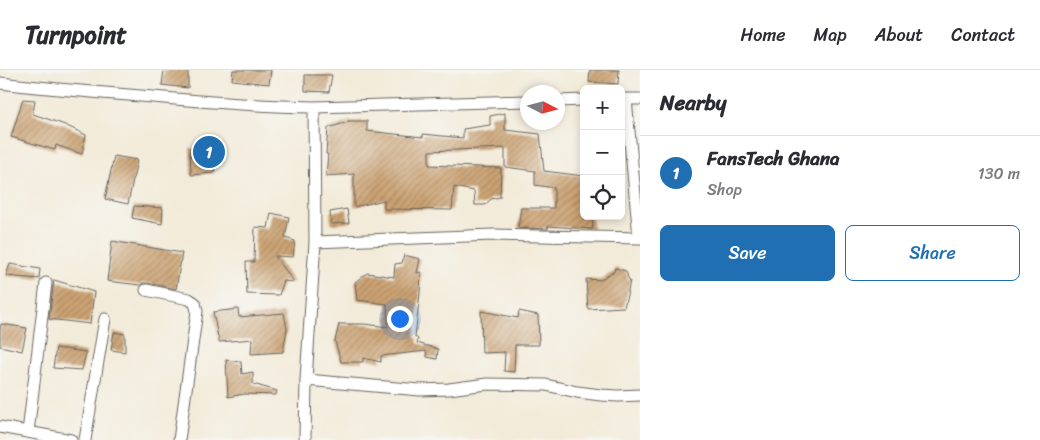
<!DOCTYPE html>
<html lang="en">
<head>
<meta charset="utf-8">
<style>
  body { margin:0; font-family:Sriracha,sans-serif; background:#f2f2f3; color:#2b2b33 }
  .controls { position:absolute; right:15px; top:15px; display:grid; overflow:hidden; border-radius:8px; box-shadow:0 2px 8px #0003 }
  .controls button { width:45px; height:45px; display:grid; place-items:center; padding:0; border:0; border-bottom:1px solid #e1e1e2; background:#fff; color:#2b2b33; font:25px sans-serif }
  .compass { position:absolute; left:520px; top:15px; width:45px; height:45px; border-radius:50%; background:#fff; box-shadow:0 2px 8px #0003; rotate:96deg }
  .you { position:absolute; left:399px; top:248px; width:18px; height:18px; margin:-12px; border:4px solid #fff; border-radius:50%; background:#1a73e8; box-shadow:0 0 0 8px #1a73e833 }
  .badge { display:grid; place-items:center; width:32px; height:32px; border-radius:50%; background:#1f6fb2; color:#fff; font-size:16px; font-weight:700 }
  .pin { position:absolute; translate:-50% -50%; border:2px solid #fff; box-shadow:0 1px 5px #0006 }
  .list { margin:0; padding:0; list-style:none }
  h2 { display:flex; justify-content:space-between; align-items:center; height:65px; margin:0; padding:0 20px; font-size:21px }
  h2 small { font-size:16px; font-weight:400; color:#7c7c81 }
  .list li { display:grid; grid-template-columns:32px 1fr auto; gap:15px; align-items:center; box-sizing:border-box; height:75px; padding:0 20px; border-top:1px solid #e1e1e2 }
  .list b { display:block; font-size:19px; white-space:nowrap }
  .list p { margin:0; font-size:16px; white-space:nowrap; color:#7c7c81 }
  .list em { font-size:16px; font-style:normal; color:#7c7c81 }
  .actions { display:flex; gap:10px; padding:15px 20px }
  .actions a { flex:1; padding:11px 0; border:1px solid #1f6fb2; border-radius:8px; text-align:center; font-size:18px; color:#1f6fb2 }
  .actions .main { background:#1f6fb2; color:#fff }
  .icon { flex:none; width:28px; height:28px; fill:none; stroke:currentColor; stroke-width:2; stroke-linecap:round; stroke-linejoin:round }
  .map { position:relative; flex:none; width:640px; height:370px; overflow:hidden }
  header { display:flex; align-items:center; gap:30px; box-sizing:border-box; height:70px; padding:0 25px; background:#fff; border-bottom:1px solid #e1e1e2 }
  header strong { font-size:24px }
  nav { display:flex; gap:28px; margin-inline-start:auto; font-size:18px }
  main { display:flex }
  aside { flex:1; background:#fff }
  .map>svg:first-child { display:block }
  .building { fill:url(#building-hatch) }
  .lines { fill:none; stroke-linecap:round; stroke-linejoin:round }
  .minor-casing { stroke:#67645e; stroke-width:13 }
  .minor { stroke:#fff; stroke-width:11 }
</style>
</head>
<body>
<header>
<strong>Turnpoint</strong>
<nav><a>Home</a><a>Map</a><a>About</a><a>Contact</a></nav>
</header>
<main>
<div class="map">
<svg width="640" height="370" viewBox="0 0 640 370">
  <defs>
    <pattern id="building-hatch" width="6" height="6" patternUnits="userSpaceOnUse" patternTransform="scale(1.25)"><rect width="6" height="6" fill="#cca373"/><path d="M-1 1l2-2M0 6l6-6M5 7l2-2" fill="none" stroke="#a5845e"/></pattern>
  </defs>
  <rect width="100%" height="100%" fill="#f6f6f2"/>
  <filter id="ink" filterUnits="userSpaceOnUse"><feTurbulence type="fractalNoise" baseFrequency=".02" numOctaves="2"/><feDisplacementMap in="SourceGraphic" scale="10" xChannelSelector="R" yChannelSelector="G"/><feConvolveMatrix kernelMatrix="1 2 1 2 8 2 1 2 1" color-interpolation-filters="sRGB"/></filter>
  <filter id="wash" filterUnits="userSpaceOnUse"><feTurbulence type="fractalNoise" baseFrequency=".0096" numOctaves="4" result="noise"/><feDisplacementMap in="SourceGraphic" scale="20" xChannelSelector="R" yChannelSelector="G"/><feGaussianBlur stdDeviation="1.12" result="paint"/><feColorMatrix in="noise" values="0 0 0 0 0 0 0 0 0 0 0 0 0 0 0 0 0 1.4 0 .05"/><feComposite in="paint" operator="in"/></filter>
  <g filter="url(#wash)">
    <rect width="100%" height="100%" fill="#f3ebd9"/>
    <g id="blocks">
      <path class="building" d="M164,0H188V18L162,15Z
        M233,0H271L269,14L232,10Z
        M590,0H619L618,14L589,12Z
        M305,5H332L329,22L305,21Z
        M23,29L35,30L33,44L65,55L86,65L82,84L56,75L55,80L11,67Z
        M505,43V60L540,64L544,101L584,106V146H592L593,159L548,156V159L518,158L521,138H554V118L535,115V101L505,97V78L429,81V95L501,98L500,127L491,129L485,135H475L474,121L454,117L452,140L384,139V130L354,137V104L326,106L328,84H326L328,58L348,52V51H367V61L423,67V64L463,68V59L490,55V46Z
        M190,78L217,80L214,103L191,105Z
        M114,86L137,90L128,134L105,129Z
        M134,136L163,138L162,154L132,148Z
        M347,139L349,153L331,154L330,142Z
        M271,143L289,147L285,168L295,171L293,187L275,186L294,212L284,211L279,225L247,224L246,192H254L255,157L268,158Z
        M112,171L182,183L176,219L148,213H143L140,215L107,211Z
        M404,185L420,189L417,203L421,202L420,223L415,267L418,269L417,273L438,279L437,289L427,287L426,281L381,286V292L363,288V292H341L335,271L339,254H364L388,257L387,234L357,230L355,212L367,203L394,207L395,194L402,193Z
        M10,194L40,199L39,209L6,206Z
        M615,198L626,201L628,208L630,211L627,225L624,237L588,239L586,209L601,210L607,205L614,202Z
        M54,210L94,222L90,254L49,249Z
        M238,239L239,247L284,243L287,259L283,282L251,284L252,269L219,272L213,242Z
        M481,241L518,248L519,241L538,245L539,275H515L514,302L504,301L505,282L482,283Z
        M1,254L27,258L22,281L0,276V260Z
        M114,262L125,264V282L111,280Z
        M56,278L86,282L82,300L53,298Z
        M226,290L241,292L242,304L253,302V314L277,321L276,325L244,324L228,327Z"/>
    </g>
  </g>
  <g filter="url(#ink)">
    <use href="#blocks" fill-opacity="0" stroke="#67645e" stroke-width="1"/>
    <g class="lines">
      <g class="minor-casing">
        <path id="minor" d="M0,13C51,19 102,23 153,27C206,32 260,36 314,37L528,31
          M621,29H640
          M626,29L639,167
          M558,31L584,30
          M315,172L493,165L640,168
          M146,220L189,229L195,233L197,241L179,370
          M306,310L420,320L449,319L487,314L546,315L577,322L601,325L618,326L640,325
          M0,357L71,370
          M28,362L46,213
          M85,370L105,249
          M305,370L306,310L315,172L314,37"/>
      </g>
      <use href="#minor" class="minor"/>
    </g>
  </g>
</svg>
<div class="controls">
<button>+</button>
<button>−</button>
<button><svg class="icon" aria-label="locate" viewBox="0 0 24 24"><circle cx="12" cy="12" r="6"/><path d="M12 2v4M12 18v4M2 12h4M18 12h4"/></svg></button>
</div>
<svg class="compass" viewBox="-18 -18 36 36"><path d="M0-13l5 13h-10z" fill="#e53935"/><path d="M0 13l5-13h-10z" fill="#7c7c81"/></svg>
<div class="you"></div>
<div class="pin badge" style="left:209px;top:82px">1</div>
</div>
<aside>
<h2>Nearby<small></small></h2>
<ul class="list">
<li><span class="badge">1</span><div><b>FansTech Ghana</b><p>Shop</p></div><em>130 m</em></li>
</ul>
<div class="actions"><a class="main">Save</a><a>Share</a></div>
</aside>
</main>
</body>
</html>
